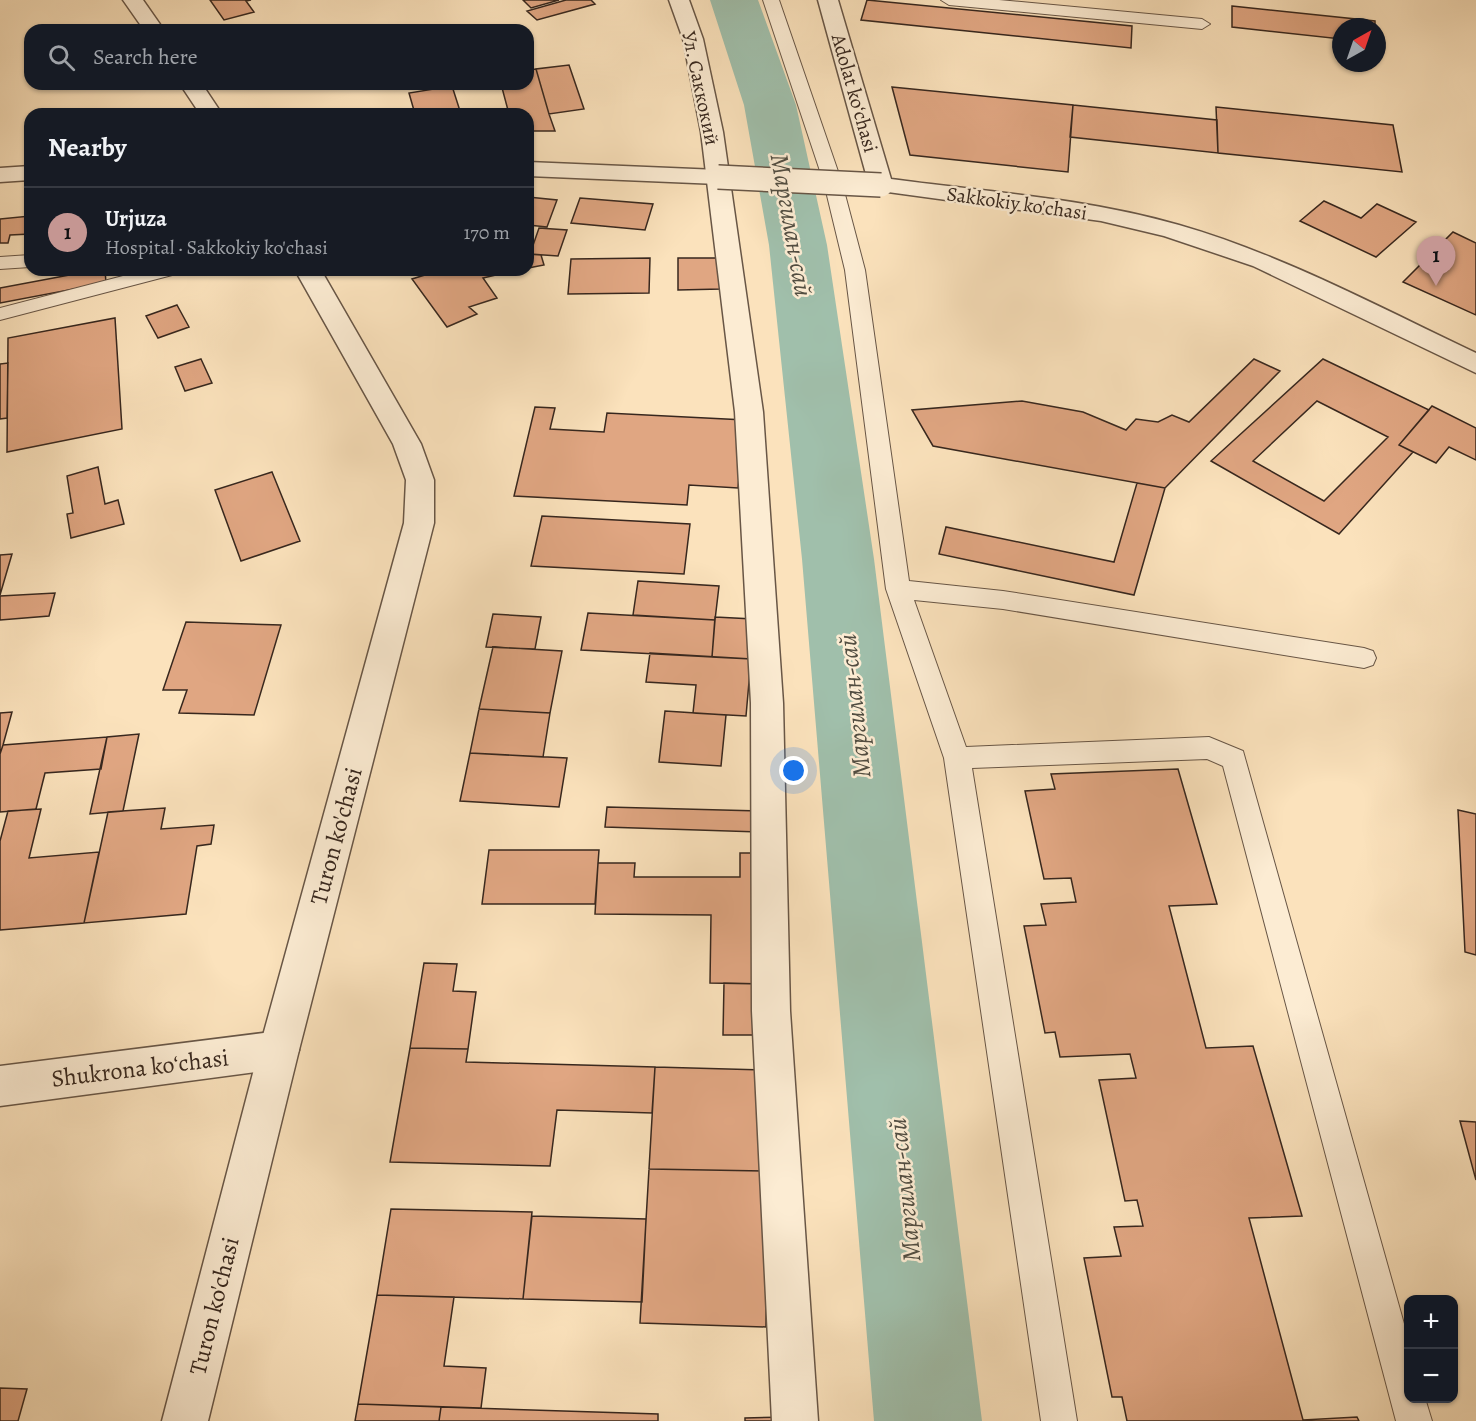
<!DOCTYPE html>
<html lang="en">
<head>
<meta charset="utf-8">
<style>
  body { margin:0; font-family:Alegreya,serif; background:#20242c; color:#f1f3f6 }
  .controls { position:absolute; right:18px; bottom:18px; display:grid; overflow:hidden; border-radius:12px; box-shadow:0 2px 4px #0004 }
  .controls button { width:54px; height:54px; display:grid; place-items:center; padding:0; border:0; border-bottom:2px solid #363941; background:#171b24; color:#f1f3f6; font:30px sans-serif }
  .compass { position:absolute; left:1332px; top:18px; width:54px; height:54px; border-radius:50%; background:#171b24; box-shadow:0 2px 4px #0004; rotate:40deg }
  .you { position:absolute; left:794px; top:771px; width:21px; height:21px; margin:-15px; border:4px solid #fff; border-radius:50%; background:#1a73e8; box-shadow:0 0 0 9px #1a73e833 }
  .badge { display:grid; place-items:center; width:39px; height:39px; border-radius:50%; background:#c59692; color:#111; font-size:20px; font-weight:700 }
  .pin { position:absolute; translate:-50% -50px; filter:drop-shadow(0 2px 3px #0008) }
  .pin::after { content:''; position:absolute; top:32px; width:21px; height:18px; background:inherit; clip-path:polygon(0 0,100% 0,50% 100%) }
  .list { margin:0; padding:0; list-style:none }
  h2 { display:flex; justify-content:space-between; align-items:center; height:78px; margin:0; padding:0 24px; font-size:26px }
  h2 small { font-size:20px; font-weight:400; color:#9ea1a6 }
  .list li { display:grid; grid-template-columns:39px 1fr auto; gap:18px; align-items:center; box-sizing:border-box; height:90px; padding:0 24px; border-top:2px solid #363941 }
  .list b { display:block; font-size:22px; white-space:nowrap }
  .list p { margin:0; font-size:20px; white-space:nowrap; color:#9ea1a6 }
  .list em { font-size:20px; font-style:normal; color:#9ea1a6 }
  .icon { flex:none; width:33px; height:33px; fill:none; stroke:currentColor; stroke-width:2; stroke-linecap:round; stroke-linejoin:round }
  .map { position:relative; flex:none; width:1476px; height:1421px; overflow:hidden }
  .search { position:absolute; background:#171b24; box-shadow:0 2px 4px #0004; left:24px; top:24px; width:510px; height:66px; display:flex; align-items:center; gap:15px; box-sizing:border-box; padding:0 21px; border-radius:18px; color:#9ea1a6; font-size:22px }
  .panel { position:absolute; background:#171b24; box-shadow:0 2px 4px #0004; left:24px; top:108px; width:510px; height:168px; border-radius:18px }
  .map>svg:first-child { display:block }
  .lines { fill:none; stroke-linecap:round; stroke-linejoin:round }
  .river { fill:#a0bfab; fill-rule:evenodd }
  .building { fill:#e0a682; stroke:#37271e; stroke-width:1.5; fill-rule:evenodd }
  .service-casing { stroke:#685646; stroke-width:2 }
  .minor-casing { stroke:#685646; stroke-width:3 }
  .tertiary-casing { stroke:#685646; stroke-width:3 }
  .service { fill:#fcecd3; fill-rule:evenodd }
  .minor { fill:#fcecd3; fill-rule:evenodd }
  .tertiary { fill:#fcecd3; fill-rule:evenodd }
  .tertiary-bridge-casing { stroke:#685646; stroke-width:26; stroke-linecap:butt }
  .tertiary-bridge { stroke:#fcecd3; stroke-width:23 }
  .labels { text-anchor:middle; stroke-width:5; stroke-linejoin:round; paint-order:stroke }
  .far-street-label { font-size:20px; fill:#37271e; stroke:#fcecd3 }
  .street-label { font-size:24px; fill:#37271e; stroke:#fcecd3 }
  .water-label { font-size:26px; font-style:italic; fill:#514d41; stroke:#fcecd3 }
</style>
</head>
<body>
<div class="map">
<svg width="1476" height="1421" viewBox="0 0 1476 1421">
  <rect width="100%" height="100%" fill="#fbe2bc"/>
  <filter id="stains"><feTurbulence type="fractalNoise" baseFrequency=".00333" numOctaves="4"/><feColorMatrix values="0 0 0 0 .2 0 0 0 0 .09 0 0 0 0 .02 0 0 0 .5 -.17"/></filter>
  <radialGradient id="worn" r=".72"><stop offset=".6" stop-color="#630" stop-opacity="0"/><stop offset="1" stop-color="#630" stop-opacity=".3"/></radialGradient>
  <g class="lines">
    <path class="river" d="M710,0H758L796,105L827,245L874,559L982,1421H874L802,559L769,245L744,105Z"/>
  </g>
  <path class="building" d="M210,0H251L246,1L254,12L224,20Z
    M523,0H559L531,8Z
    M566,0H591L595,4L537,20L527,11Z
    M867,0L1132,26L1131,48L861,20Z
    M1232,6L1375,21V27H1341V39L1232,27Z
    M569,65L584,109L549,114L536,69Z
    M536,69L549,114L555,131H528V114H509L501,84H528V70Z
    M452,86L461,114H415L409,93Z
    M892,87L1073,105L1068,172L910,155Z
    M1073,105L1217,120L1218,153L1070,137Z
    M1216,107L1393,125L1402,172L1218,153Z
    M528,197L557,200L547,227L528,225Z
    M580,198L653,204L645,230L571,223Z
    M1324,201L1361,218L1377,204L1416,222L1376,257L1300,221Z
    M30,216V234L10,235L8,243H0V219Z
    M539,228L567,230L558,256L530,254Z
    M1453,232L1476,243V315L1403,282Z
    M528,254L541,255L544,265L528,268Z
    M650,258L649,293L568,294L571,259Z
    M678,258H721V289L678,290Z
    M96,270H105L106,283L0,303V288Z
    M441,270H517L483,278L497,298L469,307L477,314L447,327L412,279Z
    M177,305L189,327L158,338L146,316Z
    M115,318L122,429L7,452L8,338Z
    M201,359L212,383L185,391L175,367Z
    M1254,359L1280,371L1165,488L933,446L912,410L1022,401L1083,412L1126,430L1136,419L1158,422L1172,415L1189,422Z
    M1323,359L1429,410L1399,445L1413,452L1339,534L1211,461ZM1317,401L1388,437L1324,501L1253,461Z
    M8,363L7,418L0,419V364Z
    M1432,406L1476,428V460L1449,447L1436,463L1399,445Z
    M535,407L555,408L550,429L604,432L607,413L745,420L738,488L689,485L687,505L514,496Z
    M98,467L105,504L118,500L124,524L71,538L67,514L73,513L67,476Z
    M272,472L300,541L241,561L215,490Z
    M1137,483L1165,488L1134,595L939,554L946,527L1114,562Z
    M542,516L690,524L684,574L531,566Z
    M12,554L0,595V555Z
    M638,581L719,586L715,620L633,615Z
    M55,593L49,616L0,620V596Z
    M588,613L715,620L712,657L581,650Z
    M493,614L541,617L535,649L486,647Z
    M715,617L753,619L751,659L712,657Z
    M186,622L281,625L254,715L179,713L187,690H163Z
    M493,647L562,651L550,713L479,709Z
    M650,653L751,659L746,716L693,713L696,685L646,682Z
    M479,709L550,713L543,757L470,753Z
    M665,711L726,715L721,766L659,762Z
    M12,712L3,745L0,754V713Z
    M139,734L123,811L90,814L107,737Z
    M107,737L101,769L45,773L36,809L0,812V754L3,745Z
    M470,753L567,758L559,807L460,801Z
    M1178,769L1217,904L1169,906L1206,1048L1253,1046L1302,1216L1249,1218L1303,1420L1357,1417L1359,1421H1127L1122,1397H1112L1084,1258L1121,1256L1114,1227L1143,1226L1137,1200L1125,1201L1099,1080L1136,1078L1130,1054L1060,1057L1055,1032L1045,1033L1024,926L1046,925L1041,904L1076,902L1071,878L1044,879L1025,791L1055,789L1051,774Z
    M607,807L760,811L759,832L605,827Z
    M165,808L161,829L214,825L211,844L197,846L186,914L84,923L108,812Z
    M41,809L29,858L99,852L84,923L0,930V841L8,811Z
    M1458,810L1476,814V955L1465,952Z
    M489,850H599L595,904H482Z
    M740,853H765L766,984L710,983L711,915L595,914L598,863H635L634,877H740Z
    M424,963L457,964L453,991L476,992L468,1049L410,1048Z
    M724,983L766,984L767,1035H723Z
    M410,1048L468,1049L466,1062L655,1067L652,1113L557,1110L550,1166L390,1162Z
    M655,1067L768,1070L767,1171L649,1169Z
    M1460,1121L1476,1122V1180Z
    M649,1169L767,1171L766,1327L640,1323Z
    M391,1209L532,1212L523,1299L377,1295Z
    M532,1216L646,1219L642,1302L523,1299Z
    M377,1295L454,1297L444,1366L486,1368L481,1408L358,1404Z
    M0,1388L27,1389L18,1421H0Z
    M358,1404L441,1407L439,1421H355Z
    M441,1407L658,1414V1421H439Z
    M789,1417V1421H745V1418Z"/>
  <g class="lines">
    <g class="service-casing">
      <path id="service" d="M763,0H779L842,183L865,270L909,581L1003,591L1364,648L1373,651L1376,658L1373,665L1364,668L1003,609L914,600L966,747L1209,737L1243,751L1408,1338V1398H1425L1432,1421H1396L1223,766L1207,759L972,768L1077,1421H1041L944,758L886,589L845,270L824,183Z
        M941,0H999L1202,19L1210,24L1202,29L949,5Z
        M30,255V267L0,269V257Z
        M146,270H179L176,274L0,320V308Z"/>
    </g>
    <g class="minor-casing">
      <path id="minor" d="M669,0H689L703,39L723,132L763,412L783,703L790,1011L818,1421H772L752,1011L751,703L735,412L701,132L683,39Z
        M279,1031L293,1037L299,1050L293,1063L279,1069L0,1106V1066Z"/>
    </g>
    <g class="tertiary-casing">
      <path id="tertiary" d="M123,0H143L164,30H144Z
        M818,0H838L891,179C987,192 1086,198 1179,225C1283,255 1379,307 1476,353V373L1253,266L1164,236L1101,221L873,190L869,185Z
        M180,84H202L222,114H200Z
        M528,162L718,170L726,172L730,177L726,182L718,184L528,176Z
        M30,166V180L0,182V168Z
        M295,270H321L421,444L434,480V523L299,1050L208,1421H162L259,1050L404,523L406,480L393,444Z"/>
    </g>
    <use href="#service" class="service"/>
    <use href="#minor" class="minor"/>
    <use href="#tertiary" class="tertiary"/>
    <g class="tertiary-bridge-casing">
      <path id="tertiary-bridge" d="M718,177L881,185"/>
    </g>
    <use href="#tertiary-bridge" class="tertiary-bridge"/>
  </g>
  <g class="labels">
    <g class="far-street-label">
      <text transform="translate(701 88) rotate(78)" y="7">Ул. Саккокий</text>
      <text transform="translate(855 93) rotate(74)" y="7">Adolat koʻchasi</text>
      <text transform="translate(1017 203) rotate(8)" y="7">Sakkokiy ko'chasi</text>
    </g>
    <g class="street-label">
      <text transform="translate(336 836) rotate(-75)" y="8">Turon ko'chasi</text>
      <text transform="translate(140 1068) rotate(-7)" y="8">Shukrona koʻchasi</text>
      <text transform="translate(214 1306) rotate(-76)" y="8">Turon ko'chasi</text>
    </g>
    <g class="water-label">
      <text transform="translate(792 225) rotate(80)" y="9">Маргилан-сай</text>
      <text transform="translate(854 706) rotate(-96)" y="9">Маргилан-сай</text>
      <text transform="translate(904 1190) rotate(-96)" y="9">Маргилан-сай</text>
    </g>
  </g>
  <rect width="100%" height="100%" filter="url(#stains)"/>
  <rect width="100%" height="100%" fill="url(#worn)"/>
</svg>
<div class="controls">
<button>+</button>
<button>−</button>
</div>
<svg class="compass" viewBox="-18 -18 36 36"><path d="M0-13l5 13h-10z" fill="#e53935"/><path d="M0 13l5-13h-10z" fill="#9ea1a6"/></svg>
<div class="you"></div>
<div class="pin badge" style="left:1436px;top:286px">1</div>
<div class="search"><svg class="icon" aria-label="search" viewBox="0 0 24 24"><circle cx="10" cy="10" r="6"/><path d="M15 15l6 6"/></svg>Search here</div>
<section class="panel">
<h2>Nearby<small></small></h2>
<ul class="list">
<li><span class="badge">1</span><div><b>Urjuza</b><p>Hospital · Sakkokiy ko'chasi</p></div><em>170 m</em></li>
</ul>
</section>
</div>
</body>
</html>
